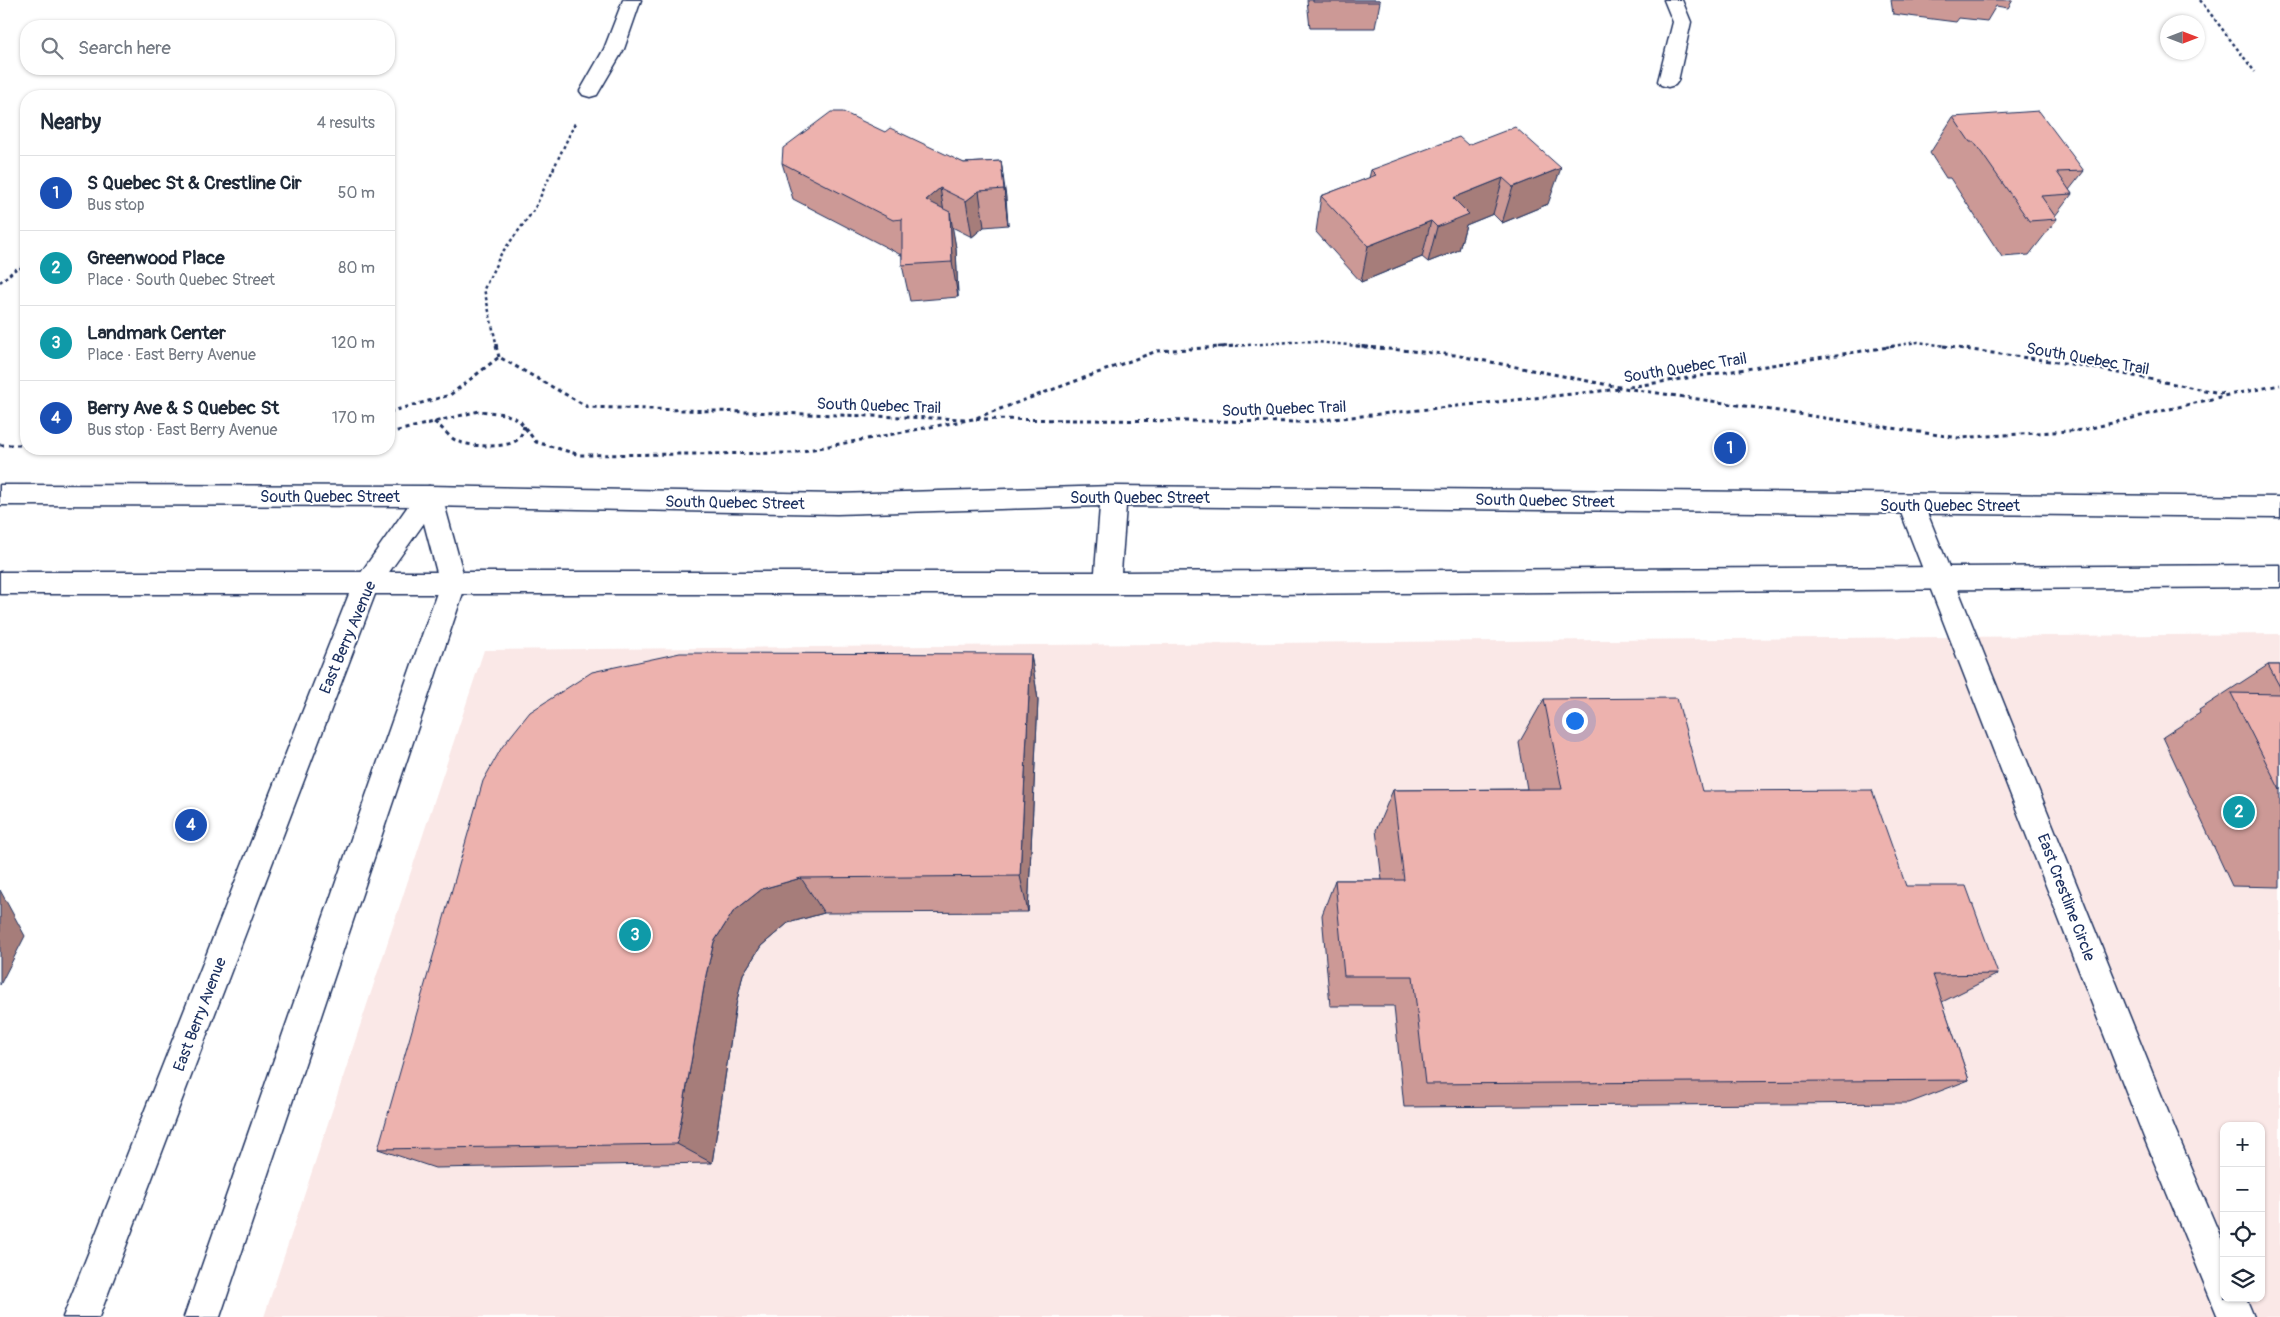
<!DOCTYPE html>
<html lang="en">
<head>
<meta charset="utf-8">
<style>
  body { margin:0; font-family:Pangolin,sans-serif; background:#f2f2f3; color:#1f2937 }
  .controls { position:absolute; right:15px; bottom:15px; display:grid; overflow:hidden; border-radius:10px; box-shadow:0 1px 4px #0004 }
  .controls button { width:45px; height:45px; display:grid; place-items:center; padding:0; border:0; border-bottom:1px solid #e0e1e3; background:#fff; color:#1f2937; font:25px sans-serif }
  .compass { position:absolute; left:2160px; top:15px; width:45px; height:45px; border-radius:50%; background:#fff; box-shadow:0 1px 4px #0004; rotate:90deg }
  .you { position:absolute; left:1574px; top:720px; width:18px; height:18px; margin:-12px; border:4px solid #fff; border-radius:50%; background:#1a73e8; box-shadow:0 0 0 8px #1a73e833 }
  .badge { display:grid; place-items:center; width:32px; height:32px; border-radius:50%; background:#1b2f5e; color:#fff; font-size:16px; font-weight:700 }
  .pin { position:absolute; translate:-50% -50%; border:2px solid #fff; box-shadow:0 1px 5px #0006 }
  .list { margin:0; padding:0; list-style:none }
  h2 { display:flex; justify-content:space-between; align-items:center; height:65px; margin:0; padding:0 20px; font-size:21px }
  h2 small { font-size:16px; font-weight:400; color:#747a83 }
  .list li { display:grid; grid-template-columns:32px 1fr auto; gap:15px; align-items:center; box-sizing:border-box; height:75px; padding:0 20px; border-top:1px solid #e0e1e3 }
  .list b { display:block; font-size:19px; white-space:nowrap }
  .list p { margin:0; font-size:16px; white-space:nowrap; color:#747a83 }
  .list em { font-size:16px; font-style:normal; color:#747a83 }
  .icon { flex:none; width:28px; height:28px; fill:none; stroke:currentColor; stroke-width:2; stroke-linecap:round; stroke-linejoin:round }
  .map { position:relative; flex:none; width:2280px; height:1317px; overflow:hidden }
  .search { position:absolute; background:#fff; box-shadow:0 1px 4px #0004; left:20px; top:20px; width:375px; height:55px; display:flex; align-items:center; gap:12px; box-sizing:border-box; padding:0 18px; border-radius:20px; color:#747a83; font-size:19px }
  .panel { position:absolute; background:#fff; box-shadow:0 1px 4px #0004; left:20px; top:90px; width:375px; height:365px; border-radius:20px }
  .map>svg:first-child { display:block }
  .built { fill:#fae8e7; fill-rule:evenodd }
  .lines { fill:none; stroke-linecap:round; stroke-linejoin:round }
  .service-casing { stroke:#1b2f5e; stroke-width:3 }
  .minor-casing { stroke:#1b2f5e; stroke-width:3 }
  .tertiary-casing { stroke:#1b2f5e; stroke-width:3 }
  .secondary-casing { stroke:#1b2f5e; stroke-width:3 }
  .path-far1 { stroke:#1b2f5e; stroke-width:2.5; stroke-dasharray:3 3; stroke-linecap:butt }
  .path { stroke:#1b2f5e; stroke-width:3; stroke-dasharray:4 4; stroke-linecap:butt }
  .service { fill:#fff; fill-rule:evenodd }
  .minor { fill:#fff; fill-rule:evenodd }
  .tertiary { fill:#fff; fill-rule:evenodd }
  .secondary { fill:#fff; fill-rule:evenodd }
  .wall { fill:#cc9996; stroke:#1b2f5e }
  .shaded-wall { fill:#a67d7a; stroke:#1b2f5e }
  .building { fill:#edb2ae; stroke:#1b2f5e }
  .labels { text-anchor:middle; stroke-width:4; stroke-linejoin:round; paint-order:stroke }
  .street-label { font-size:16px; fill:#1b2f5e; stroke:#fff }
</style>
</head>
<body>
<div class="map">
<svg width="2280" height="1317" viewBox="0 0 2280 1317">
  <rect width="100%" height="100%" fill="#fff"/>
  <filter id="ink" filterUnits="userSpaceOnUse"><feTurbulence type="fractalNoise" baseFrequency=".02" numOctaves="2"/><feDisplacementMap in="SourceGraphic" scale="10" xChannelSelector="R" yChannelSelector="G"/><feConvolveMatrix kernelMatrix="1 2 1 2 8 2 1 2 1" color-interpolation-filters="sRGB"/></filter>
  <g filter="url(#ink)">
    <path class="built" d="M2280,634V1317H264L484,650ZM2224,1126H2261V1298H2224Z"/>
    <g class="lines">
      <g class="service-casing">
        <path id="service" d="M1911,495L1920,498L1924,505L2175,1129L2224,1245V1298H2246L2254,1317H2218L2143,1135L1898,505L1902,498Z"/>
      </g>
      <g class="minor-casing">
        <path id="minor" d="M623,0H641L624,49L597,95L590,97L583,95L580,91L604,49Z
          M1664,0H1682L1691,22L1678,81L1675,85L1668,87L1661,85L1658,81L1673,22Z"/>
      </g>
      <g class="tertiary-casing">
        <path id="tertiary" d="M429,486L438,489L442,496L466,584L220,1317H184L440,584L424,523L377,589L99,1317H63L353,584L420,489Z"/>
      </g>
      <g class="secondary-casing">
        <path id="secondary" d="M0,485L429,486L837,494L1114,486L2280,497V517L1126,506L1121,572L2280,565V587L1253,594H0V572H1095L1100,506L837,514L429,506L0,505Z"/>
      </g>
      <path class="path-far1" d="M2200,0L2255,72
        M0,282L16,269L26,267
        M497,347L484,289L501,254L534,210L576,121
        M1218,347L1306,341L1369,347
        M1886,347L1918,342L1952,347"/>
      <path class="path" d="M496,346L499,357
        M1356,346L1455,355L1624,388L1959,438L2083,430L2228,395L2280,385
        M1943,346L2078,365L2225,394
        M1629,387L1895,346
        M389,412L450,395L499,357L588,407L965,419
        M976,419L1304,422L1620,389
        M434,422C442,427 447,435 455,440C467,447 506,449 517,440C521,437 523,431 524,426
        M389,433L479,411L505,414L519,420L536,442L580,455L792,453L973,419L1157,351L1237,346
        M0,445H26"/>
      <use href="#service" class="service"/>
      <use href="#minor" class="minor"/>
      <use href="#tertiary" class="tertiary"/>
      <use href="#secondary" class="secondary"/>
    </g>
    <path class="wall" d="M1307,0H1379L1380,2L1375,28H1310Z
      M1891,0H2013L2008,8L1996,6L1987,21L1959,18L1956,22L1893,14Z
      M1953,117L2084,171L2069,190L2072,194L2055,216L2057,219L2029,255L2002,257L1950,178H1946L1930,153Z
      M885,132L964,163L1001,161L1008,225L984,227L972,237L952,227L956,248L958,297L910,301L902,265V255H901L793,199L782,163Z
      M1468,145L1548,204L1502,223L1493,214L1466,225L1459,250L1428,262L1422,257L1361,282L1316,232L1321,196L1369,178L1371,170Z
      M1031,654L1038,700L1028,912L824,913L788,923L761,946L743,974L736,1005L712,1163L435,1168L378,1149Z
      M2268,665H2280V887L2232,886L2163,737L2200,713L2199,710Z
      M1544,699L1702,791L1906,886L1998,974L1942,1002L1969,1080L1909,1103L1404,1107L1394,1006H1330L1322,915L1335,880H1382L1376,830L1393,790L1527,789L1519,743Z"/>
    <path class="shaded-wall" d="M1001,161L1006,197L1008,225L1004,189Z
      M1561,168L1548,204L1502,223L1513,187Z
      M1503,178L1493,214L1466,225L1459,250L1428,262L1437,227L1453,198Z
      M940,188L946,224L926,200Z
      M979,191L984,227L972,237L966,201Z
      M950,212L956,248L958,297L952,262Z
      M1431,221L1422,257L1361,282L1368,246Z
      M1031,654L1038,700L1028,912L1020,876Z
      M801,878L824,913L788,923L761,946L743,974L736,1005L712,1163L677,1144L706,975L714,942L733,912L762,889Z
      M0,890L25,936L0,985Z"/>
    <path class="building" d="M1313,0H1379L1380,2H1313Z
      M2039,111L2084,171L2057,172L2072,194L2041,196L2057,219L2029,221L1974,142H1970L1953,117Z
      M831,112H843L885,132L890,128L964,163L1001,161L1004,189L979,191L966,201L940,188L926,200L950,212L952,262L902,265V219L893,220L782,163L783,148Z
      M1515,127L1561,168L1513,187L1503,178L1453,198L1469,214L1437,227L1431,221L1368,246L1321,196L1376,175L1371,170L1459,137L1468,145Z
      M680,653L1031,654L1020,876L801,878L762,889L733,912L714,942L706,975L677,1144L378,1149L483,781L502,747L530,712L592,672Z
      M2268,665H2280V687Z
      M2231,693L2280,694V790Z
      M1677,698L1702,791L1872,790L1906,886H1966L1998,974L1933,975L1969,1080L1425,1084L1413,976H1344L1335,880H1404L1393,790L1562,789L1544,699Z"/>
  </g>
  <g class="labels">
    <g class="street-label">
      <text transform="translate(2088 358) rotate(10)" y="6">South Quebec Trail</text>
      <text transform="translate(1685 367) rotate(-9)" y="6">South Quebec Trail</text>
      <text transform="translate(879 405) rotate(2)" y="6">South Quebec Trail</text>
      <text transform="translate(1284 408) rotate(-2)" y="6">South Quebec Trail</text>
      <text x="330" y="502">South Quebec Street</text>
      <text x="1140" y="503">South Quebec Street</text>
      <text transform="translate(1545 500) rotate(1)" y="6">South Quebec Street</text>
      <text transform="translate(735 502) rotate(1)" y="6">South Quebec Street</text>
      <text x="1950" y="511">South Quebec Street</text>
      <text transform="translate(347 637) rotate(-67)" y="6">East Berry Avenue</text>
      <text transform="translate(2067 897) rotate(69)" y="6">East Crestline Circle</text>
      <text transform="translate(199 1014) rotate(-69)" y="6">East Berry Avenue</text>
    </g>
  </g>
</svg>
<div class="controls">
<button>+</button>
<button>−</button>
<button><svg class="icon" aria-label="locate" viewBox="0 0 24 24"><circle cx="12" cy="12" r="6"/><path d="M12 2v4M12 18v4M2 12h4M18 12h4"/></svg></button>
<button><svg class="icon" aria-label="layers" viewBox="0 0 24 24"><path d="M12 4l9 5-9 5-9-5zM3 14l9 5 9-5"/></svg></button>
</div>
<svg class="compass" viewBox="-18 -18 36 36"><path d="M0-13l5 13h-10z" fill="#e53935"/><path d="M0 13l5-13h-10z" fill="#747a83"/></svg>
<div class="you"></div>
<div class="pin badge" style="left:1730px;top:448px;background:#1a4fb4">1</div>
<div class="pin badge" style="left:2239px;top:812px;background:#0f9aa8">2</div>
<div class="pin badge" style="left:635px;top:935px;background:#0f9aa8">3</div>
<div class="pin badge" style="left:191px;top:825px;background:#1a4fb4">4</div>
<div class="search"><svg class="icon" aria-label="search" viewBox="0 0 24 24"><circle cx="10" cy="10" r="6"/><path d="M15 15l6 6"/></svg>Search here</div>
<section class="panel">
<h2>Nearby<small>4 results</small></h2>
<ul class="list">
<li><span class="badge" style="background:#1a4fb4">1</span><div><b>S Quebec St &amp; Crestline Cir</b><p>Bus stop</p></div><em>50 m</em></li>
<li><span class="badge" style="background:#0f9aa8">2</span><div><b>Greenwood Place</b><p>Place · South Quebec Street</p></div><em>80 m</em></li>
<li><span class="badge" style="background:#0f9aa8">3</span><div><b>Landmark Center</b><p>Place · East Berry Avenue</p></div><em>120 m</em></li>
<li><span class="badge" style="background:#1a4fb4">4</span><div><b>Berry Ave &amp; S Quebec St</b><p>Bus stop · East Berry Avenue</p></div><em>170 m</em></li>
</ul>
</section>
</div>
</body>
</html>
